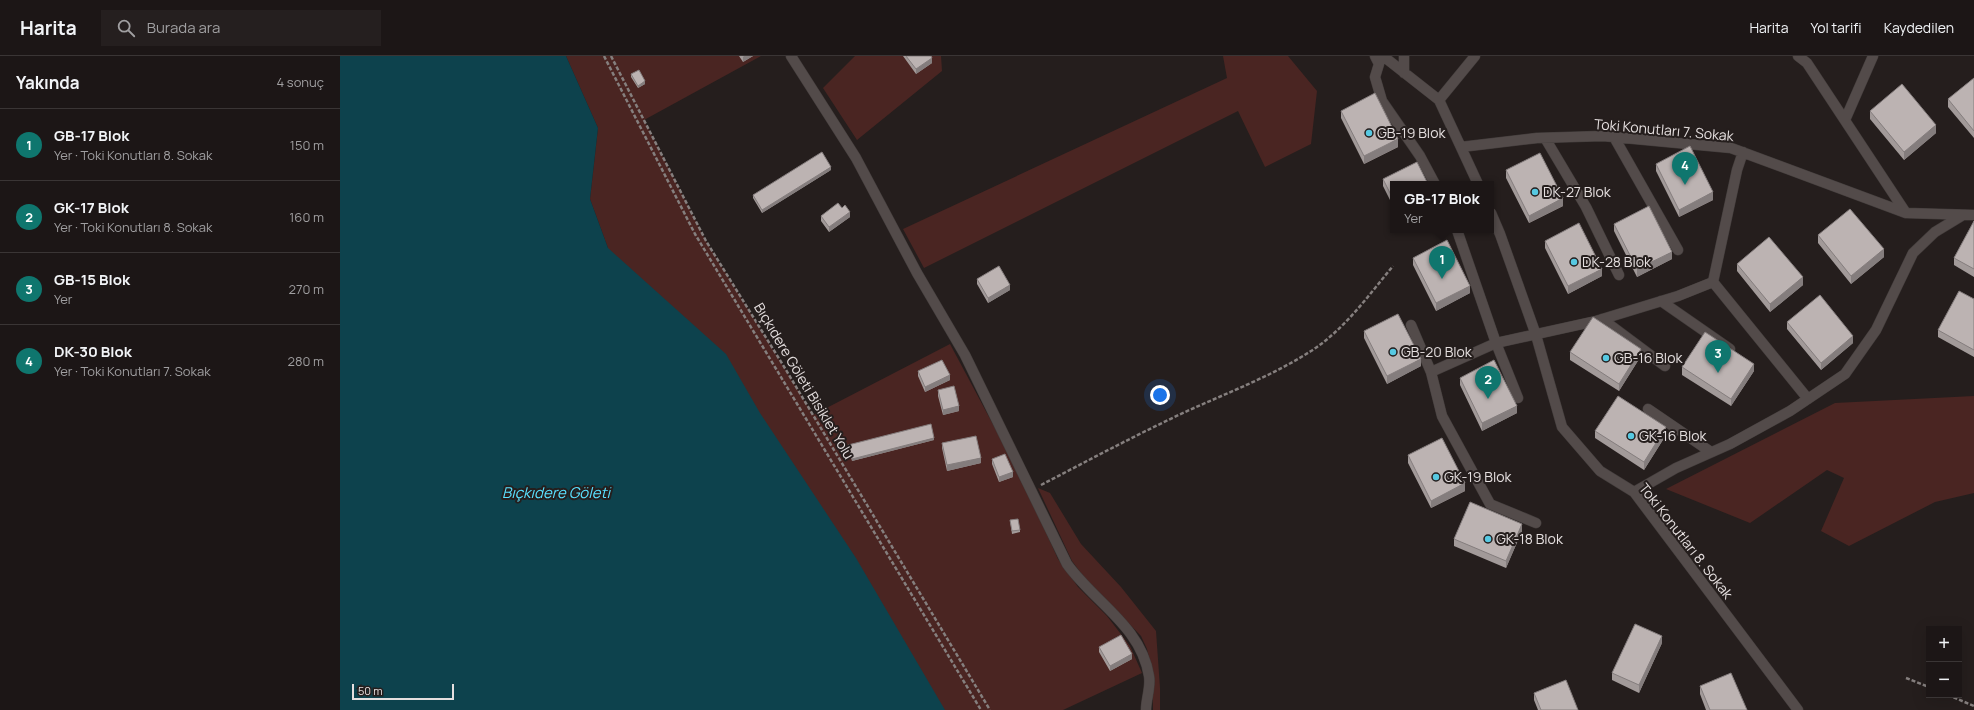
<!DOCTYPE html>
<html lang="tr">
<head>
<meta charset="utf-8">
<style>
  body { margin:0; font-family:Manrope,sans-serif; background:#251f1f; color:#f1f3f6 }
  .controls { position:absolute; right:12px; bottom:12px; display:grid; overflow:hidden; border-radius:0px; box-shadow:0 4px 16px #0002 }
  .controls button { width:36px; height:36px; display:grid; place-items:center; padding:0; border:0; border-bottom:1px solid #3a3535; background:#1c1616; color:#f1f3f6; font:20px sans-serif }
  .scale { position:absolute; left:12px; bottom:10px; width:102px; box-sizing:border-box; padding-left:4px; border:2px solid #e5dfdf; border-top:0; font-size:11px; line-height:14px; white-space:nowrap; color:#e5dfdf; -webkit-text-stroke:3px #251e1d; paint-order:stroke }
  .you { position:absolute; left:820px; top:339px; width:14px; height:14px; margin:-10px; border:3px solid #fff; border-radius:50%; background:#1a73e8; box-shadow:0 0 0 6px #1a73e833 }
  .badge { display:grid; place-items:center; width:26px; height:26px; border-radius:50%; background:#0f766e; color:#fff; font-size:13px; font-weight:700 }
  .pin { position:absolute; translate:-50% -33px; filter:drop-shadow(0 1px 2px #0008) }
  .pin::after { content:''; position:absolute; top:21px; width:14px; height:12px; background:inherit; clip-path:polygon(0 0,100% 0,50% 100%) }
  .popup { position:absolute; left:1050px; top:125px; width:104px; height:52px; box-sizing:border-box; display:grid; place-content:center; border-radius:0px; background:#1c1616; filter:drop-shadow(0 1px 3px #0005); font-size:13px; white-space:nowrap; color:#a09fa1 }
  .popup b { font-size:15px; color:#f1f3f6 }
  .popup::after { content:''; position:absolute; left:50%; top:100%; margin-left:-8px; border:8px solid transparent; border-top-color:#1c1616 }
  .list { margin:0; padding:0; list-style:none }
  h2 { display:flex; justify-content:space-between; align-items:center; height:52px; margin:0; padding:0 16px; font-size:17px }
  h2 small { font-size:13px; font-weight:400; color:#a09fa1 }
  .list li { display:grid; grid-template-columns:26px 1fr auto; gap:12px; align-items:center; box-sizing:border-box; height:72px; padding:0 16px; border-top:1px solid #3a3535 }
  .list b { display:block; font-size:15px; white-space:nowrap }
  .list p { margin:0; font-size:13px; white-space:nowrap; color:#a09fa1 }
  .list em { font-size:13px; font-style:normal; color:#a09fa1 }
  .icon { flex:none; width:22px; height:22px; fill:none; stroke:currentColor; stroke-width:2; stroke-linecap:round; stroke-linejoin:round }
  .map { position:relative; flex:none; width:1634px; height:654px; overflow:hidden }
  header { display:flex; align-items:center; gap:24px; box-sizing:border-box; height:56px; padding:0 20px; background:#1c1616; border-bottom:1px solid #3a3535 }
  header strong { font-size:19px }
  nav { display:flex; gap:22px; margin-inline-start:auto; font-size:14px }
  .search { width:280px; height:36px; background:#251f1f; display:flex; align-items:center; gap:10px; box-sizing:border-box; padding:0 14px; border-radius:0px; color:#a09fa1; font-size:15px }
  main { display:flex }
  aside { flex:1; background:#1c1616 }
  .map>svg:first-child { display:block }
  .green { fill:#4a2522 }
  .water { fill:#0d424d }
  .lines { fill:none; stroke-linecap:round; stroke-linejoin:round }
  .minor-casing { stroke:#423c3b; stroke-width:11 }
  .path { stroke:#857f7e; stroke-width:2.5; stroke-dasharray:4 2; stroke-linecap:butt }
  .minor { stroke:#534b4a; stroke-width:10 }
  .wall { fill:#a29a99 }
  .shaded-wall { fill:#847d7d }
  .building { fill:#bcb3b2; stroke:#847d7d }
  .poi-dot { fill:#57c9e2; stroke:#251e1d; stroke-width:1.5 }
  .labels { text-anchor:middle; stroke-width:4; stroke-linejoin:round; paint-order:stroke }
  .street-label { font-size:14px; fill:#e5dfdf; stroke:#251e1d }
  .poi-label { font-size:14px; fill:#e5dfdf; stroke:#251e1d; text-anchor:start }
  .water-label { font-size:15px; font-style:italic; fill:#59e1ff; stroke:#251e1d }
</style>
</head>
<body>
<header>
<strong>Harita</strong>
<div class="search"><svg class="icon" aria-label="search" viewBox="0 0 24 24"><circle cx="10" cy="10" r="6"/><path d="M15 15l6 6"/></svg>Burada ara</div>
<nav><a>Harita</a><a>Yol tarifi</a><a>Kaydedilen</a></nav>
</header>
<main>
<aside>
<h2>Yakında<small>4 sonuç</small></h2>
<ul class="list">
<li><span class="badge">1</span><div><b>GB-17 Blok</b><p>Yer · Toki Konutları 8. Sokak</p></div><em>150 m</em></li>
<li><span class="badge">2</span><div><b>GK-17 Blok</b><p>Yer · Toki Konutları 8. Sokak</p></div><em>160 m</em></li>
<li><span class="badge">3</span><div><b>GB-15 Blok</b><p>Yer</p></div><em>270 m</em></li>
<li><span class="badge">4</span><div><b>DK-30 Blok</b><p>Yer · Toki Konutları 7. Sokak</p></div><em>280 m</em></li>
</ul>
</aside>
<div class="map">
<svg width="1634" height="654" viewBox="0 0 1634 654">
  <rect width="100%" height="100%" fill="#251e1d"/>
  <path class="green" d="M226,0H421L304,64L366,185L473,359L610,288L680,419L718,503L738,531L767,560L790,590L802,617L723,654H0L268,192L250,143L258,72Z
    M515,0H601L602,15L517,84L483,32Z
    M883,0H948L977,35L971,88L925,111L898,55L584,212L563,173L887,22Z
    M1634,340V437L1595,446L1509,490L1481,475L1504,422L1487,414L1410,467L1326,433L1495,347Z
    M698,432L710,437L741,488L781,531L816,575L820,632V654H813L812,615L807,593L801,580L744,521L732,505Z"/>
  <path class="water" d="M0,0H226L258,72L250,143L268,192L386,298L420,357L516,502L605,654H0Z"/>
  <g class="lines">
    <g class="minor-casing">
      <path id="minor" d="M451,0L516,102L577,217L625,299L727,508C754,546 801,570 809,620C811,631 806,643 806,654
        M1035,0L1039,8L1035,21L1042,45L1080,100L1095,128
        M1043,0L1099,44L1138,128
        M1064,0V17
        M1458,0L1467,7L1566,157
        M1099,44L1135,0
        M1505,64L1533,0
        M1274,81L1338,194
        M1205,82L1246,151L1279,219
        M1121,91L1197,82L1263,80L1391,92L1566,157L1634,159
        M1403,96L1397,114L1373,226L1468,343
        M1151,157L1160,178L1196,279L1222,371L1260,415L1294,436L1458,654
        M1117,174L1156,287L1178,342
        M1321,245L1390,293
        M1262,263L1325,310
        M1071,269L1091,316L1102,360L1150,448L1196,467
        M1091,316L1156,287L1256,265L1338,240L1373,226
        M1308,353L1371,396
        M1294,436L1336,412L1390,388L1450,355L1505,318L1536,274L1573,197L1595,176L1623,159"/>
    </g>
    <path class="path" d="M264,0L355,178L641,654
      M271,0L366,185L443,309L650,654
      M701,429C749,404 796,379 845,356C887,337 932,320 971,295C1004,274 1028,240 1053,210
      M1566,622L1589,631
      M1608,639L1634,650"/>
    <use href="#minor" class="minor"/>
  </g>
  <path class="wall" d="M399,0H413L403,6Z
    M563,0H591L592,7L576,18Z
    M291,18L305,28L298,32L291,21Z
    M1634,22V82L1608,51V43Z
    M1001,55L1058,91L1024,108L1001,62Z
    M1530,55L1596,77L1564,104L1530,63Z
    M1316,108L1373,144L1339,161L1316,115Z
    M491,114L422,157L413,142V139Z
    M1166,114L1223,150L1189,167L1166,122Z
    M1043,123L1053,128V150L1043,130Z
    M502,152L510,161L489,176L481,165V160Z
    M1634,165V221L1614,209V202Z
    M1274,168L1332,203L1297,221L1274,175Z
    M1478,179L1544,201L1511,228L1478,187Z
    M1205,185L1262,220L1228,238L1205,192Z
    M1073,202L1130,237L1096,255L1073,209Z
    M1397,208L1463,229L1430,256L1397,215Z
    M637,223L670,234L648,247L637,228Z
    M1634,243V301L1598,281V274Z
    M1447,266L1513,287L1481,314L1447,273Z
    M1024,275L1081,310L1047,328L1024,282Z
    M1230,296L1301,300L1279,335L1230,304Z
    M1342,311L1414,315L1391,350L1342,319Z
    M578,315L610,324L585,336L578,320Z
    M1120,322L1177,357L1142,375L1120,329Z
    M598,334L619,355L603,359L598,340Z
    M1255,375L1326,379L1304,414L1255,382Z
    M594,384L512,405L508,391V389Z
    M602,387L641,407L607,415L602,392Z
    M1068,399L1125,435L1091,452L1068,407Z
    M652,403L673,421L659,426L652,408Z
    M670,464L680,474V476L672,478Z
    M1182,475L1166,512L1114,490V483Z
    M1322,587L1299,637L1272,624V617Z
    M759,591L792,603L770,615L759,596Z
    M1360,630L1407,654H1366L1360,638Z
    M1194,637L1238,654H1198L1194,644Z"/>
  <path class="shaded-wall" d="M404,0H413L403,6V1Z
    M592,2V7L576,18V13Z
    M305,25V28L298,32V30Z
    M1596,69V77L1564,104V96Z
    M1058,83V91L1024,108V100Z
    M491,111V114L422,157V154Z
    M1373,136V144L1339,161V154Z
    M1223,142V150L1189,167V160Z
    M510,156V161L489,176V171Z
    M1544,193V201L1511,228V220Z
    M1332,196V203L1297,221V213Z
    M1262,213V220L1228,238V230Z
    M1463,221V229L1430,256V248Z
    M670,229V234L648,247V242Z
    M1130,230V237L1096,255V247Z
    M1513,280V287L1481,314V307Z
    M1301,293V300L1279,335V328Z
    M1081,303V310L1047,328V320Z
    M1414,308V315L1391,350V343Z
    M610,319V324L585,336V331Z
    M619,350V355L603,359V354Z
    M1177,350V357L1142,375V367Z
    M1326,371V379L1304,414V406Z
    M594,382V384L512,405V403Z
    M641,402V407L607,415V409Z
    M673,416V421L659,426V421Z
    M1125,427V435L1091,452V445Z
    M1182,468V475L1166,512V505Z
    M1322,580V587L1299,637V629Z
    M792,598V603L770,615V610Z"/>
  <path class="building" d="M566,0H591L592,2L576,13Z
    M299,14L305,25L298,30L291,18Z
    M1634,22V75L1608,43Z
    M1562,28L1596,69L1564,96L1530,55Z
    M1035,37L1058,83L1024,100L1001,55Z
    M1350,90L1373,136L1339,154L1316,108Z
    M482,96L491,111L422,154L413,139Z
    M1200,97L1223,142L1189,160L1166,114Z
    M1077,106L1088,128H1053V143L1043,123Z
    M498,147L502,152L505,149L510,156L489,171L481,160Z
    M1309,150L1332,196L1297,213L1274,168Z
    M1510,153L1544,193L1511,220L1478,179Z
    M1634,165V213L1614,202Z
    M1239,167L1262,213L1228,230L1205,185Z
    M1429,181L1463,221L1430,248L1397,208Z
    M1107,184L1130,230L1096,247L1073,202Z
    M659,210L670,229L648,242L637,223Z
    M1619,235L1634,243V294L1598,274Z
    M1480,239L1513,280L1481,307L1447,266Z
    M1058,258L1081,303L1047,320L1024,275Z
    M1253,261L1301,293L1279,328L1230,296Z
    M1365,276L1414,308L1391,343L1342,311Z
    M602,304L610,319L585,331L578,315Z
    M1154,304L1177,350L1142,367L1120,322Z
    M614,330L619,350L603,354L598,334Z
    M1278,340L1326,371L1304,406L1255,375Z
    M591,368L594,382L512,403L508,389Z
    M636,380L641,402L607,409L602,387Z
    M1102,382L1125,427L1091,445L1068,399Z
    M665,398L673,416L659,421L652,403Z
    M1130,446L1182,468L1166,505L1114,483Z
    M678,463L680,474L672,475L670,464Z
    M1295,568L1322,580L1299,629L1272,617Z
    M781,579L792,598L770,610L759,591Z
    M1391,617L1407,654H1370L1360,630Z
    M1226,624L1238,654H1201L1194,637Z"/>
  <g class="poi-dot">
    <circle cx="1029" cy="77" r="4"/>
    <circle cx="1195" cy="136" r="4"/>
    <circle cx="1234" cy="206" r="4"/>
    <circle cx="1053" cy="296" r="4"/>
    <circle cx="1266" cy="302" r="4"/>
    <circle cx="1291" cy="380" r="4"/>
    <circle cx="1096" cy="421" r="4"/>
    <circle cx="1148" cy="483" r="4"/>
  </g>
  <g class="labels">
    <g class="street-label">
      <text transform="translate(1324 74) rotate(5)" y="5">Toki Konutları 7. Sokak</text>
      <text transform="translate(464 325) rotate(59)" y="5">Bıçkıdere Göleti Bisiklet Yolu</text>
      <text transform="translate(1346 485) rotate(52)" y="5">Toki Konutları 8. Sokak</text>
    </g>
    <g class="poi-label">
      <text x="1037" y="82">GB-19 Blok</text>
      <text x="1203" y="141">DK-27 Blok</text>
      <text x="1242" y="211">DK-28 Blok</text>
      <text x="1061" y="301">GB-20 Blok</text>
      <text x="1274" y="307">GB-16 Blok</text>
      <text x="1299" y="385">GK-16 Blok</text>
      <text x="1104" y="426">GK-19 Blok</text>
      <text x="1156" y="488">GK-18 Blok</text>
    </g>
    <g class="water-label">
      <text x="216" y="442">Bıçkıdere Göleti</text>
    </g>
  </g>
</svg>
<div class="controls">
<button>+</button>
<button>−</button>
</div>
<div class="scale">50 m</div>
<div class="you"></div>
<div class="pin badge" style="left:1102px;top:223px">1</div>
<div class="popup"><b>GB-17 Blok</b>Yer</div>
<div class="pin badge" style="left:1148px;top:343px">2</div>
<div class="pin badge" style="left:1378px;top:317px">3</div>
<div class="pin badge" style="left:1345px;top:129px">4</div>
</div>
</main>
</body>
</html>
